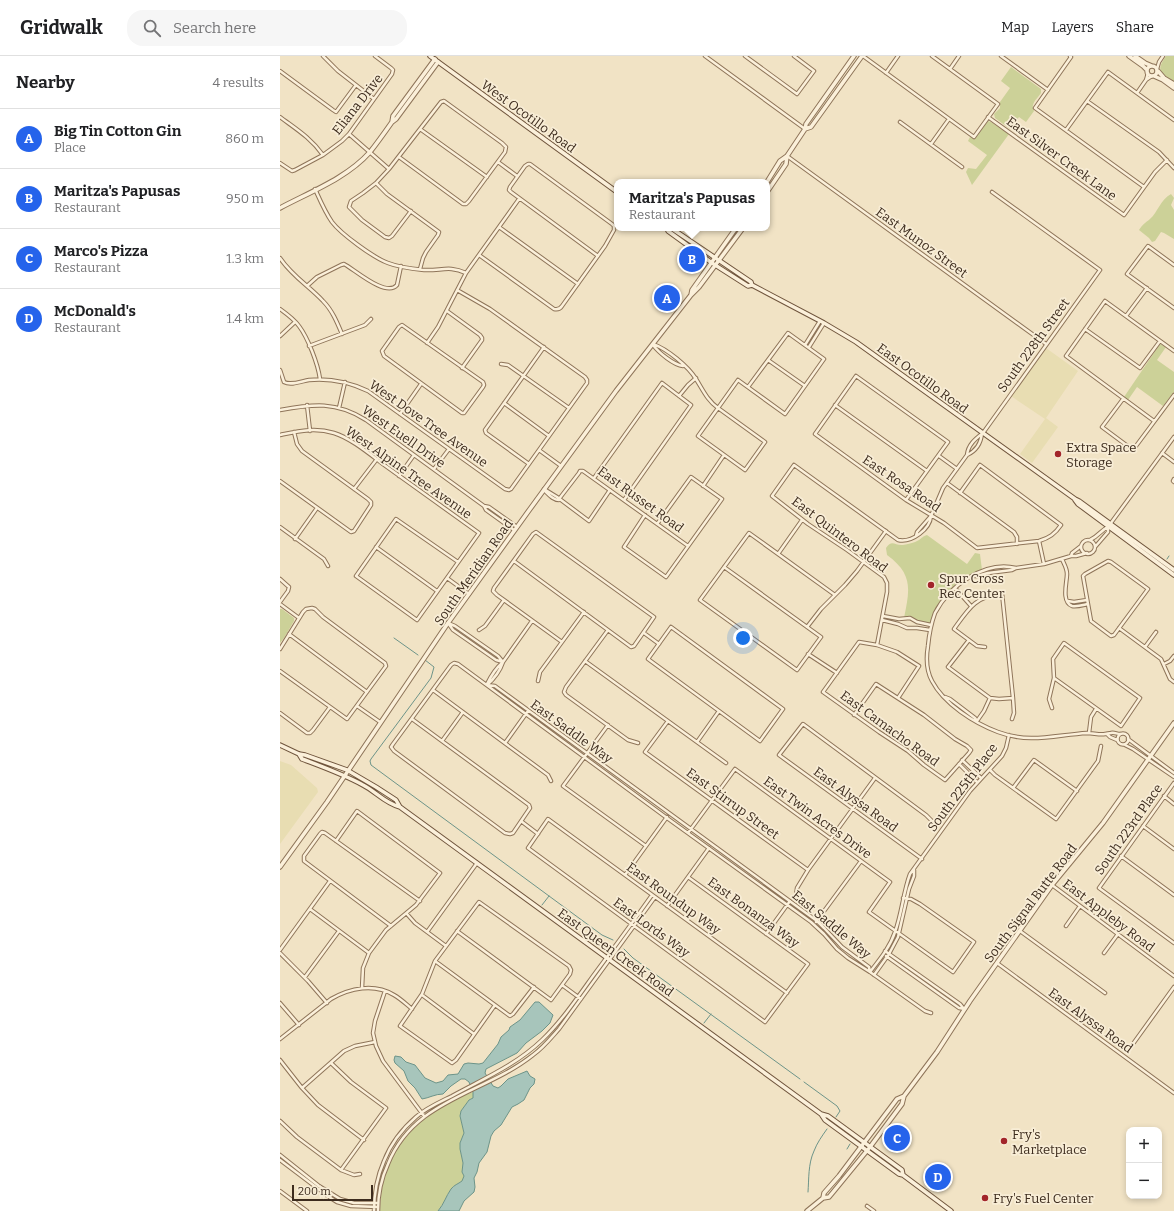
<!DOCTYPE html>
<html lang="en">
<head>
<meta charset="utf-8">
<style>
  body { margin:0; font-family:Bitter,serif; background:#f6f6f6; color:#202124 }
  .controls { position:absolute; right:12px; bottom:12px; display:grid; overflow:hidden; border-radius:8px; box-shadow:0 2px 6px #0003 }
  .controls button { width:36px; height:36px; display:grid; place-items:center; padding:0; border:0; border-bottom:1px solid #e0e0e0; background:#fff; color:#202124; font:20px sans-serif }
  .scale { position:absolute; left:12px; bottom:10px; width:81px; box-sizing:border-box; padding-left:4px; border:2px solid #3d2c1e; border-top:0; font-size:11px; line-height:14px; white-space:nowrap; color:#3d2c1e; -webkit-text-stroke:3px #f8edd6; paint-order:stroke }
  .you { position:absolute; left:463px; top:582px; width:14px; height:14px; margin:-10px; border:3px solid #fff; border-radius:50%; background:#1a73e8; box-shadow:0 0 0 6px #1a73e833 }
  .badge { display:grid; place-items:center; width:26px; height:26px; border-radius:50%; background:#2563eb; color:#fff; font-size:13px; font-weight:700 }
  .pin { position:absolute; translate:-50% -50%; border:2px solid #fff; box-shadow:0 1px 4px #0006 }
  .popup { position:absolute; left:334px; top:123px; width:156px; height:52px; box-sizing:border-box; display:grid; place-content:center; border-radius:8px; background:#fff; filter:drop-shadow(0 1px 3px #0005); font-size:13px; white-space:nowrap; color:#757577 }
  .popup b { font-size:15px; color:#202124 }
  .popup::after { content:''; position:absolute; left:50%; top:100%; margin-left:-8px; border:8px solid transparent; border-top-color:#fff }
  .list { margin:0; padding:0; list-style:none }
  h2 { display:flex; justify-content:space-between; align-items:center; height:52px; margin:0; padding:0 16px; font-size:17px }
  h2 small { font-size:13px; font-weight:400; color:#757577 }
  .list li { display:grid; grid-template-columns:26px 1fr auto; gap:12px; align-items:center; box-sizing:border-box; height:60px; padding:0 16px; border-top:1px solid #e0e0e0 }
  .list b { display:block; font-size:15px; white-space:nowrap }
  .list p { margin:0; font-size:13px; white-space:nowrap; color:#757577 }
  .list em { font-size:13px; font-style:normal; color:#757577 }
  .icon { flex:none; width:22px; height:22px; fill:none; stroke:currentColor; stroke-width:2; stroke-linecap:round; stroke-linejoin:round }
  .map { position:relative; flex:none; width:894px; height:1155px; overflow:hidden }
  header { display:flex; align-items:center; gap:24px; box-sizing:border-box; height:56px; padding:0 20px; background:#fff; border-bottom:1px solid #e0e0e0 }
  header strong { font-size:19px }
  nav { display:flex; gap:22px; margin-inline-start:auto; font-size:14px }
  .search { width:280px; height:36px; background:#f6f6f6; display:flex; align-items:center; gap:10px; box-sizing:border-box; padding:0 14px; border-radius:16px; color:#757577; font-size:15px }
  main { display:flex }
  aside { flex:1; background:#fff }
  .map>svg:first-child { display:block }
  .farmland { fill:#e8ddb2 }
  .green { fill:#ccd198 }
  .water { fill:#a7c5bb; stroke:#6d9489 }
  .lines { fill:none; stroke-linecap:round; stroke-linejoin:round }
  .stream { stroke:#6d9489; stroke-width:1 }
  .minor-casing { stroke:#8e7459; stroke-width:4.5 }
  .tertiary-casing { stroke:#8e7459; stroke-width:5.5 }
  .secondary-casing { stroke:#70553d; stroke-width:5.5 }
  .minor { stroke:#fbf0da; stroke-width:2.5 }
  .tertiary { stroke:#fbf0da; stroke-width:3.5 }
  .secondary { stroke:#fbf0da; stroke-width:3.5 }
  .poi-dot { fill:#a2252a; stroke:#f8edd6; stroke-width:1.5 }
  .labels { text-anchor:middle; stroke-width:3.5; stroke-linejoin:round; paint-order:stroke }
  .street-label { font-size:13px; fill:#3d2c1e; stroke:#f8edd6 }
  .poi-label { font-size:13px; fill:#3d2c1e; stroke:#f8edd6; text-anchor:start }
</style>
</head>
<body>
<header>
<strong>Gridwalk</strong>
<div class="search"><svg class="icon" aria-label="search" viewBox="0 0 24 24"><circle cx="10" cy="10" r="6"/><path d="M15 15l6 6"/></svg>Search here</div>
<nav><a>Map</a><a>Layers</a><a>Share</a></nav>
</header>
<main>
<aside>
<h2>Nearby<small>4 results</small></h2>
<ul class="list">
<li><span class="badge">A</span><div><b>Big Tin Cotton Gin</b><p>Place</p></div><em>860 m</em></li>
<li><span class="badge">B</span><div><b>Maritza's Papusas</b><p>Restaurant</p></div><em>950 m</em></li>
<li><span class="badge">C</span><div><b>Marco's Pizza</b><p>Restaurant</p></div><em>1.3 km</em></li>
<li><span class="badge">D</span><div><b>McDonald's</b><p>Restaurant</p></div><em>1.4 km</em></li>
</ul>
</aside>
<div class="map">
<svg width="894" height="1155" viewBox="0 0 894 1155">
  <rect width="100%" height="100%" fill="#f1e3c5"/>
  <path class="farmland" d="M766,292L798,315L766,362L778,371L752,407L740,398L765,363L731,340Z
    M0,705L11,709L37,732L38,736L0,788Z"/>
  <path class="green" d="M886,0H894V26C881,17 875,16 886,0Z
    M731,11L761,33V37C757,43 750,48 754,55L746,66L739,61L730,73L715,62L714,58L720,52V46L730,32L721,25Z
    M708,65L711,66L729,78L692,129L686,116L688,112L696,113L707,99L688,85L690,81L693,82L697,80Z
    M891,138L894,142L891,149L894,154V183L884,177L881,176L875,185L872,186L869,182L859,174C863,168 865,167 870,163C878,156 880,144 891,138Z
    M880,288L886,291L877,304L894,316V336L883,350L857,331L848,344L844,341Z
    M647,479L687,508L695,497L700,498L702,514C673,526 662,537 651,567C640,568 634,561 624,562C630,533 633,518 607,499L606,492C612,483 615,490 623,489C628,488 634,487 639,484C642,482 643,480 647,479Z
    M0,553H2L14,562V565L4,582L0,587Z
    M193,1036V1042L189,1044L181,1055L180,1060L184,1077L180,1087V1093L183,1107L182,1116L184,1120L182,1125C178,1128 174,1129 171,1133C166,1140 164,1148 158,1155H100C100,1148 101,1141 102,1133C110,1084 148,1053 193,1036Z"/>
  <path class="water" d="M255,946H259L273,959L270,967L262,975L246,987L237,997L206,1013L205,1017L213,1030L218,1032L221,1030L228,1023L247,1015L250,1020L255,1023L254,1028L250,1032L244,1044L238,1048L232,1051L221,1069L214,1075L211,1080L207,1096L199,1107L197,1116L194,1122L195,1131L194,1136L184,1145L179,1155H158C164,1148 166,1140 171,1133C174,1129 178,1128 182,1125L184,1120L182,1116L183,1107L180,1093V1087L184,1077L180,1060L181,1055L189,1044L193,1042V1036L189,1026L185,1023H181L171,1030L163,1038C155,1038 149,1042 142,1043L135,1032L128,1025L124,1015L115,1007L114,1004L115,1000L121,1001L126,1006L135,1009L145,1022L156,1027L163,1025L168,1019L178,1018L184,1008L188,1007L199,1008L203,1007L218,988L221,981L229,974L230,971L240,964Z"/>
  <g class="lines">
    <path class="stream" d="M887,503L889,500
      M114,582L138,599
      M145,604L154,611L151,622L91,703L90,705L91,709L322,879L333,884
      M262,849L269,840
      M344,893L353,902L520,1023
      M424,967L431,958
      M524,1026L557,1050L560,1055L556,1061
      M567,1093L570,1088
      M528,1136C529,1123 528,1108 534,1095C537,1087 542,1080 547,1073"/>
    <g class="minor-casing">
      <path id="minor" d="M43,0L58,15L94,43
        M425,0L525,73
        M465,0L517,38L534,15L514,0
        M583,0L694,81L718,48L652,0
        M721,0L768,34
        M790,0L791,1L755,52L864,131
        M670,13L679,0
        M877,13L879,6L883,0
        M0,15L53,54L56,56L76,29
        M606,17L618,0
        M866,24L868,17
        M857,37L866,24L872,20
        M807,45L879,96L894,112
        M0,61C16,73 31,82 43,99
        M708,61L844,159L875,116L887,104
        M620,66L682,111
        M140,73L207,121
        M786,74L828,16L894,64
        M69,78L109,113
        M651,88L669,63
        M507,100L766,288
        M119,101L183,148H186L189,145L225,96L226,91L222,87L164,45L161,46L109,113L96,127L83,137L71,145L69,151L82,164L105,181L109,182L112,180L131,155
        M218,106L237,120
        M0,107L12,115L15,114L43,99L62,85L69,78L112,18L113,14L111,12L95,0
        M96,127L107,138L159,176L158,179L146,196L143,202L140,213
        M35,133C40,144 45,156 52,166C61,178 94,202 108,207C118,211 134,213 144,214C161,215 169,209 186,217
        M219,171L298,228
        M199,199L274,253C278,254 280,253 282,250L325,190L334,174V170L332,168L250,108H248L245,110L230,131L229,134L231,136L318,200
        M0,202C12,220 29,230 43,245C52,254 57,266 62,278
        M894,209L868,190L847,218L894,252
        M27,230L37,221L61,209L64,208C74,213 106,242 117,229L121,210
        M0,253C7,258 14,263 19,270C28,282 38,308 40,323
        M167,255L200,279L202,282V284L182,312
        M846,260L867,232
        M122,269L203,326L204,329L203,331L184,357H182L104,300L102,295L119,271Z
        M805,273L860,312L880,285
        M0,280L15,266
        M147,287L158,271L186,217L239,143
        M373,288C387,293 408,310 416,323C423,334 427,344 438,352L485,386L465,414L418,380L458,324L505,358L544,303L508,277L468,331
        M373,289C379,297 394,309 403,310
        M525,289L540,265
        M29,290L85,269L91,263
        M529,291L544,267
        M488,304L525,330
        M221,308L228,309L289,352
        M0,314L4,326C11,330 22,325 29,324C50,322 69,326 88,335L225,433L229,434L231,433L307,327V324L305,321L210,253L177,234
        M399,340L408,329L416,322
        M843,343L822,371L853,394L894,339
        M224,347L269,380
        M27,349L30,375
        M555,349L647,415
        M59,352L65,326
        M0,354C33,348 56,345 86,364L204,450L206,454L234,474
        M120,358L141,328
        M874,365L786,300L825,245L894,295
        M0,379C19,375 35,371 54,377C71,382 92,400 107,411C138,433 168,455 199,477L137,564L76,520L116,463L178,506
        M259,394L281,410
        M882,397L894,406
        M687,399C688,389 695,383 703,377L820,214L712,136
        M659,400L677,413
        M249,408L206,377L205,374L264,291
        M154,413L169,393
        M119,420L134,399
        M314,422L382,327L411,349L344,444
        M894,423L893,425L894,426
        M0,425L71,476L74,475L91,449V446L88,443L22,395L17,388L14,376
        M667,427L734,476L737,481V488
        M423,430L444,399
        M74,433L97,403
        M264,433L277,441L309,465L330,434
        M265,435C269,439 273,444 279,444
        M279,443L299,417L300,415H303L408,490
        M626,444L668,386L576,320L535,378L626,444L664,467L697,492L759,485C769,482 775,478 781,469L700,409L680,437
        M204,450L209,451L237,471
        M365,459L344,491L386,521L442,443L411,421L377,468
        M0,471L44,503L48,510
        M636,480L637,476L651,460
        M15,483L37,452
        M810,484C819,480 821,474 828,471L894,381
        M801 491a7 7 0 1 1 14 0a7 7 0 1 1-14 0Z
        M759,485L764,508
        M96,491L157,535
        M815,491L828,476V471
        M498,498L522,464
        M791,500L792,497L801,490
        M782,503C784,508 787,512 787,518C787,526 781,546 792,550C797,551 803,549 808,548
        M234,505L351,591L354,590L374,561L256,476L253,478L214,532L213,535L217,539L282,586
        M828,505L831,506L868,533L834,579L831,580L811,565L803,520L805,518Z
        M444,511L541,581L517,614L420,544L469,477L555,539
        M736,512C705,504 669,530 655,557C651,568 649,579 648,590C646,602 646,614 652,625C664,648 694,667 718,676C750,688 775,679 807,677C813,677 820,679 825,678C827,678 829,677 831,677C834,676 837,678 840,678
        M694,520H697L708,517L732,514L736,512L764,508L791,500H796L807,497
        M167,522L189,538
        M0,523L9,531L8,535L0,546
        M675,532L691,550
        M788,545L794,546L807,544
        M0,548L19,562
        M603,560L619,563L630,562L637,566L651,569
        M602,564L618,568L627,572H637L650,574
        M168,567L173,574L216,604L223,606
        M168,567L175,570L218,600L223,606
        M391,571L503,653L480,685L368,603Z
        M527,571L541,553L565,529L577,515L606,475
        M839,572L881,603L890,623L894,626
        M199,574L205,570L224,544
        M328,574L286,631L284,636L286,639L348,684L358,687
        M364,577L379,588
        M9,578L87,636
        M689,584L668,611L710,642L719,643L733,642
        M597,589L607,536V527L604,521L567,494L528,468L492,440L514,409L618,484C632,487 650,473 651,460L663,432L687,399C696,395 701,387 702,377
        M705,591L697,590L674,573C689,552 695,541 722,537L733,642L734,657L732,663
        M865,591L876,576
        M0,593L23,556L26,553L32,552L35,553L43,561L105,607L106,610L67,663L0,615
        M528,598L557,617
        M305,605L446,707
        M884,608L890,605L894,600
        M258,625L260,616L304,556
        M207,628C211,620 215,613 222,607
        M207,629L215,630L537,865L544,872L562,891L589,911L590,916
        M207,629C215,622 220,615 223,606L252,565
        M153,634L268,719L271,725
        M665,641L670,643L695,662L697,665
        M77,650L100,666
        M772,652L769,643L774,622L773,603L784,587L860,642L841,670L774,622
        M0,657L27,677H30L33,674L50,651
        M574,659L596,628L644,659L675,683L687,690L691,694L689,697L665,724L644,709L628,695L599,676L543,636L579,586L597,589L617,596L639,610L618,642
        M132,663L249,749L250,752L233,777L230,778L225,777L114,695L111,691L113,688L171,609L174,607L178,608L387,762L531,866L544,878L557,893L568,902L590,916L645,955L651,957
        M388,665L365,696L528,814
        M697,665L704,655L710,642
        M328,669L283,730L366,790
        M809,677L811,661L816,653
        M837.5 683a5.5 5.5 0 1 1 11 0a5.5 5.5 0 1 1-11 0Z
        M827,678L830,681L837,684
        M848,683L894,717
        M162,685L183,656
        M417,686L439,655
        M225,687L248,655
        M845,689L853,693L894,721
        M682,704L701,722
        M679,708L697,726
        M710,714L715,719L776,763L818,705L821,690
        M894,727L819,832L894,887
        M733,732L754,704L797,735
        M884,740L894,748
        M241,765L258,778
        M863,770L894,793
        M408,777L455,713L610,826L589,856L673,916L694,886L640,848L631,843L623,842
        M56,785L77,755L160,817L136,849L106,874L89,897L83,912L82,932
        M841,800L894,839
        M642,803L499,699L523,668L646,759L653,766
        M345,819L387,761
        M408,821L528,908L485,966L248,792L268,763L507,937
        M772,829L894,920
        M516,839L517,832L528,814L595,722
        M387,850L429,792
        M30,853L89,897
        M127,858L135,867L166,890
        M536,866L581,805
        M111,870L24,805V800L40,778L42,776L45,777L140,845
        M786,870L800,850
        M177,875L271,944L290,918L291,914L289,910L199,846L155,905L142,938L120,970L172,1007L176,1004L215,949
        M740,875L825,937
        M147,876L197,807
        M486,878L510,845
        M0,894L50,825
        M605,895L680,948L684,953
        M0,897L28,925L47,947
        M824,897L838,878
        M606,900L679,952L685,953
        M155,905L230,960L233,958L254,931
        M717,907L894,1037
        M590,916C600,903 610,891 615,876C622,857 623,837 630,818L690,735L722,700L726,692L729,679
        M594,919L609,898L618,881L629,833L634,820V814
        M25,921L59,875
        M282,929L301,943
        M105,935L95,965L93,977L96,990L103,1005L144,1060
        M142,939L194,978
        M0,947L19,969
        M0,983L51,943C70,932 94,927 114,939C121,943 126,948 132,953
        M850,992L894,931
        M0,1004L22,1032L38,1049L84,1084
        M51,1007L71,1026L106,1052L61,1114
        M22,1032L64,995L75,990L95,986
        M0,1065L17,1081L61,1114L74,1119L80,1118
        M0,1099L39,1130L60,1143L74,1147H98
        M0,1104L49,1141L57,1146L71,1150L98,1151
        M0,1135L27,1155
        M587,1150L594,1155
        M94,1155C94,1138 97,1121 104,1105C111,1087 121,1074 136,1061C146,1052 160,1046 172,1040C203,1023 236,1009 262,984C281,966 298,941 313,920C333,893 353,866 372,839
        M98,1155C98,1139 101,1123 108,1108C134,1043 204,1038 253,999C263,992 271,982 279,973L375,841"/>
    </g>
    <g class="tertiary-casing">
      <path id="tertiary" d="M849,0L863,10L867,14
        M855,0L865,7L872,10
        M867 15a5 5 0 1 1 10 0a5 5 0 1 1-10 0Z
        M878,15L884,22L894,28
        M874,20L883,24L894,32
        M112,66L113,60L155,3
        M525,73L531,71L582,0
        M487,126L500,105L507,100L525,73L526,68L574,0
        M487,136L506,108L507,100
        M0,152C30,136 67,122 90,96C98,86 105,76 112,66L116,63L158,6
        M411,239L412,234L456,172
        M0,811L47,746L168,567L250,453L336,335L411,239L419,231L463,172
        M543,1142L544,1137L559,1120L617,1043L624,1040L657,996L690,945L772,829L823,767L894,667
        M527,1155L543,1142L549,1141L554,1135L590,1091L622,1048L624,1040"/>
    </g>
    <g class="secondary-casing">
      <path id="secondary" d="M150,0L337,136
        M387,172L388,175L432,207L468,230L472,229
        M391,172L471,226L472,229L544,267L576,286L795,443L799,445L894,514
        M795,444L798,448L894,519
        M0,689L19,698L25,699L67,714L96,731L116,744L120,751L541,1058L545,1064L619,1118L623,1119L671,1155
        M19,698L22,703C43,711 63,718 83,729C95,735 106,748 120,751
        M541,1058L548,1060L622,1114L623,1119"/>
    </g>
    <use href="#minor" class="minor"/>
    <use href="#tertiary" class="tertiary"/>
    <use href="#secondary" class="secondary"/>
  </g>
  <g class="poi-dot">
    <circle cx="778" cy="398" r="4"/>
    <circle cx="651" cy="529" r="4"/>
    <circle cx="724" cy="1085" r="4"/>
    <circle cx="705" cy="1142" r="4"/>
  </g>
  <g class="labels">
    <g class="street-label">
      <text transform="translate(77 48) rotate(-52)" y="5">Eliana Drive</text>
      <text transform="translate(249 60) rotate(36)" y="5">West Ocotillo Road</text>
      <text transform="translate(782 102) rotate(36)" y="5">East Silver Creek Lane</text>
      <text transform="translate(642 186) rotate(36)" y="5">East Munoz Street</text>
      <text transform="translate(753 289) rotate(-54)" y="5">South 228th Street</text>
      <text transform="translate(643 322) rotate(36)" y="5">East Ocotillo Road</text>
      <text transform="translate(149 367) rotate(35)" y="5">West Dove Tree Avenue</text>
      <text transform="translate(124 380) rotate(35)" y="5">West Euell Drive</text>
      <text transform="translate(129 416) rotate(35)" y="5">West Alpine Tree Avenue</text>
      <text transform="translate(622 427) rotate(34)" y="5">East Rosa Road</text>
      <text transform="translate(361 443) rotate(36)" y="5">East Russet Road</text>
      <text transform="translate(560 478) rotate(37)" y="5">East Quintero Road</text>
      <text transform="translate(193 516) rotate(-55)" y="5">South Meridian Road</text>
      <text transform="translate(610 672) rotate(36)" y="5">East Camacho Road</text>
      <text transform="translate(292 675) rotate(36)" y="5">East Saddle Way</text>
      <text transform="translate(682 731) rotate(-53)" y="5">South 225th Place</text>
      <text transform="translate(576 743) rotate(36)" y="5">East Alyssa Road</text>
      <text transform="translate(453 747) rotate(36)" y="5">East Stirrup Street</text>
      <text transform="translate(538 761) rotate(36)" y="5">East Twin Acres Drive</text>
      <text transform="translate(848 773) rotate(-55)" y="5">South 223rd Place</text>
      <text transform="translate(394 842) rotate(36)" y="5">East Roundup Way</text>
      <text transform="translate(750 847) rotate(-53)" y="5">South Signal Butte Road</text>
      <text transform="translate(474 856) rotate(36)" y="5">East Bonanza Way</text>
      <text transform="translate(829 859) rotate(37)" y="5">East Appleby Road</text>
      <text transform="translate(552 868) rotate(40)" y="5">East Saddle Way</text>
      <text transform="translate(372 871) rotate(36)" y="5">East Lords Way</text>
      <text transform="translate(336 896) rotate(36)" y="5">East Queen Creek Road</text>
      <text transform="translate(811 964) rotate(36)" y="5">East Alyssa Road</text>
    </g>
    <g class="poi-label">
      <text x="786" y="396">Extra Space<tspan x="786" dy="15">Storage</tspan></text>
      <text x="659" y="527">Spur Cross<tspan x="659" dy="15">Rec Center</tspan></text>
      <text x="732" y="1083">Fry's<tspan x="732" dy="15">Marketplace</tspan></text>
      <text x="713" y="1147">Fry's Fuel Center</text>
    </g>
  </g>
</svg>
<div class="controls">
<button>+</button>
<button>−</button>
</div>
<div class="scale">200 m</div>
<div class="you"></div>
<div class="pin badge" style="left:387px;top:242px">A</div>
<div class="pin badge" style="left:412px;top:203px">B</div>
<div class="popup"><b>Maritza's Papusas</b>Restaurant</div>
<div class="pin badge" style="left:617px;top:1082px">C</div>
<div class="pin badge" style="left:658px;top:1121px">D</div>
</div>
</main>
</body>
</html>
